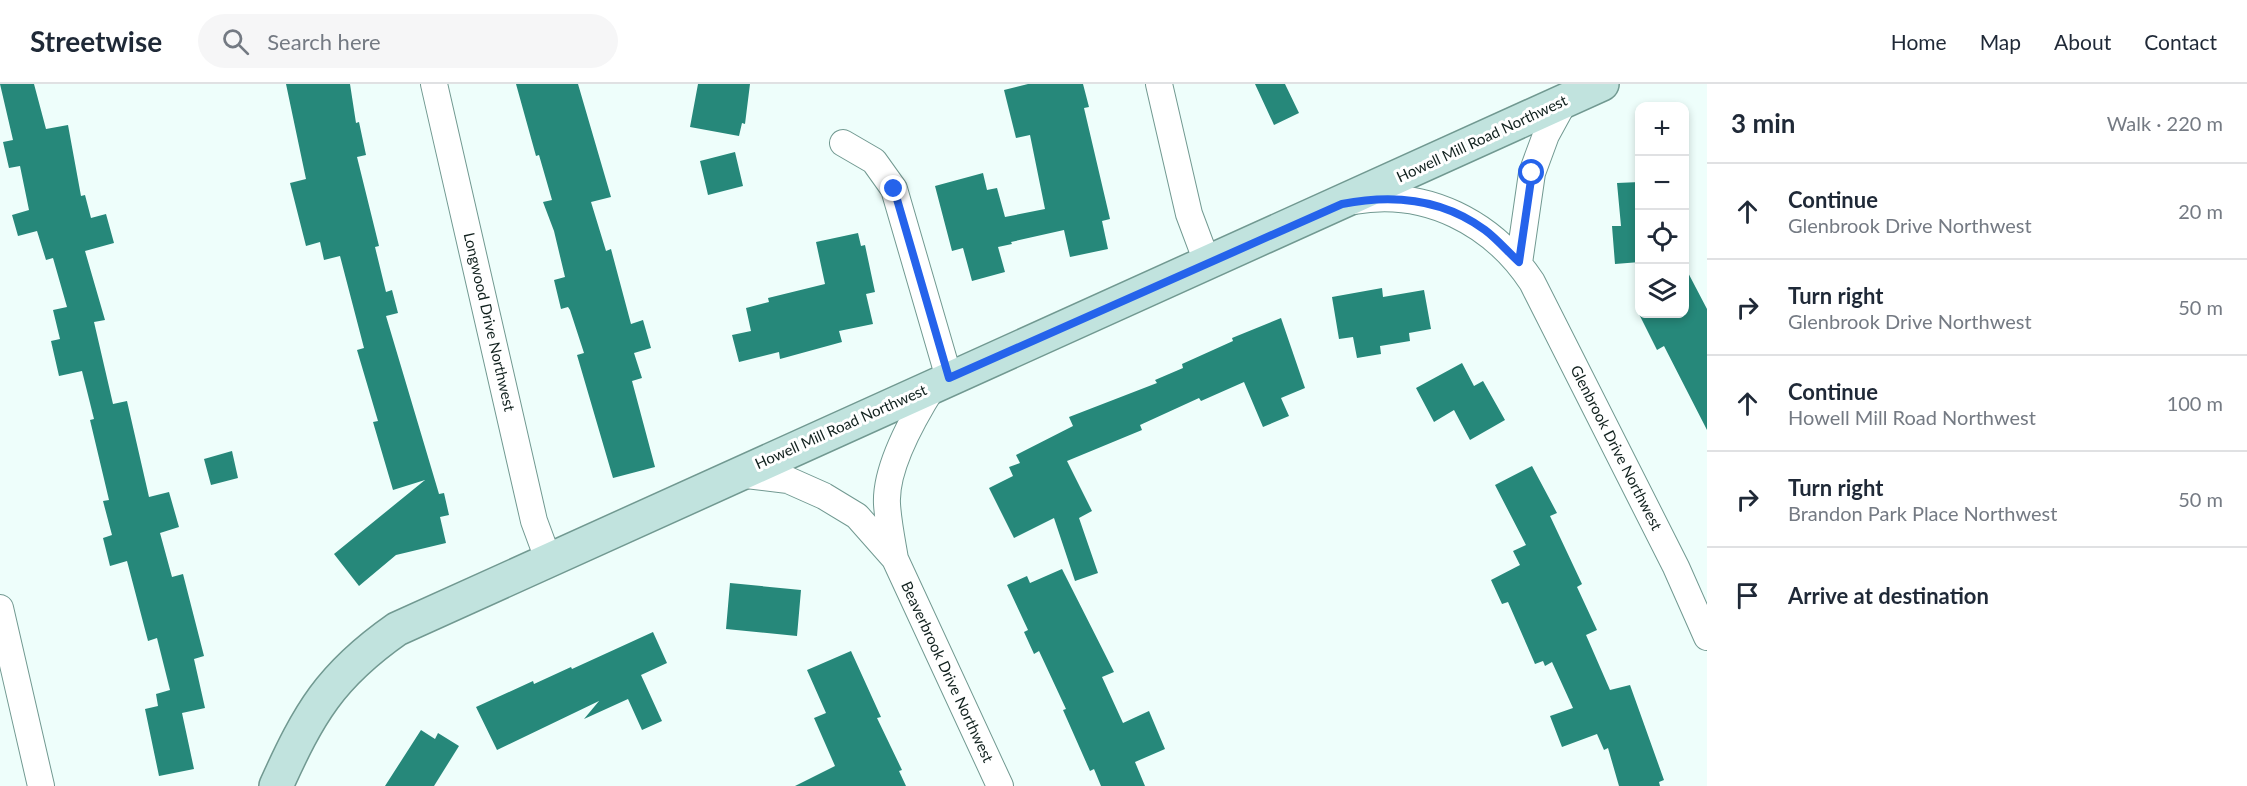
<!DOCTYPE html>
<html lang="en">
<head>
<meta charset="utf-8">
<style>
  body { margin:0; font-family:Lato,sans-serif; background:#f6f6f7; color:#1f2937 }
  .controls { position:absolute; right:18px; top:18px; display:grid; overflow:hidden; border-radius:12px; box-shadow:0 3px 9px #0003 }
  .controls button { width:54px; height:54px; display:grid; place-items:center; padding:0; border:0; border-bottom:2px solid #e0e1e3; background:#fff; color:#1f2937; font:30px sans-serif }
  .stop { position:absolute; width:18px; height:18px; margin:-14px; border:4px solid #2563eb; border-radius:50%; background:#fff }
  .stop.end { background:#2563eb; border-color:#fff; box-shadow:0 2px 6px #0008 }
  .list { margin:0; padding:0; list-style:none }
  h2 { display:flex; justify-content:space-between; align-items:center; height:78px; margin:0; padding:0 24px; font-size:26px }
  h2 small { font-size:20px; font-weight:400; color:#747a83 }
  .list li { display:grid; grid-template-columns:39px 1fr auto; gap:18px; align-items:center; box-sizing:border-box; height:96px; padding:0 24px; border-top:2px solid #e0e1e3 }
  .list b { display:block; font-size:22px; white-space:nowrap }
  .list p { margin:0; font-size:20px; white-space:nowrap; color:#747a83 }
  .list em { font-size:20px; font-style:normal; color:#747a83 }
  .icon { flex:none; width:33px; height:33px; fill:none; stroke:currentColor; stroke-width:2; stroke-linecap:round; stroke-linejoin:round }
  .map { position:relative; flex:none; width:1707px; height:702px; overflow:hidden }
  header { display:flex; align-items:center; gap:36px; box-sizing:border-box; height:84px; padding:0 30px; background:#fff; border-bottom:2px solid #e0e1e3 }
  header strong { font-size:28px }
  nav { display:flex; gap:33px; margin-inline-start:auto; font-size:21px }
  .search { width:420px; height:54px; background:#f6f6f7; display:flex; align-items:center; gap:15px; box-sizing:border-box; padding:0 21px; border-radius:33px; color:#747a83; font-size:22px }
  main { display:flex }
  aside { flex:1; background:#fff }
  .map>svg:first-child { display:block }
  .building { fill:#26887a }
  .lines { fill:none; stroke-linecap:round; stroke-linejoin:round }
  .minor-casing { stroke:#719991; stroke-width:28 }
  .secondary-casing { stroke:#719991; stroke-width:36 }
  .minor { stroke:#fff; stroke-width:26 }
  .secondary { stroke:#c1e3de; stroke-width:33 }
  .route { stroke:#2563eb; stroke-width:8 }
  .labels { text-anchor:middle; stroke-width:6; stroke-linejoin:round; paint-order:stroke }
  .street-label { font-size:15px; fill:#11211e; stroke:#fff }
</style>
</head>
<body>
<header>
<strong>Streetwise</strong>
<div class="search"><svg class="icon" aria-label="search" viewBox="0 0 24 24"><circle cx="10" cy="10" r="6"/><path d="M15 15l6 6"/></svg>Search here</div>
<nav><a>Home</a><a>Map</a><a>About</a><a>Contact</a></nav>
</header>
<main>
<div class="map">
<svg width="1707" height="702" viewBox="0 0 1707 702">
  <rect width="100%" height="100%" fill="#eefefb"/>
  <path class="building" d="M0,0H34L46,45L68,41L81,112L85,111L91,134L106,130L114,159L85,167L105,236L94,238L113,320L127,317L149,413L169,408L179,443L160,449L172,493L183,490L204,572L194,575L205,624L182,629L194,685L159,692L145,625L158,622L156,610L170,606L157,554L148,557L127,477L110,482L103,454L112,451L103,417L109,416L90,336L94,335L82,287L59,292L51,257L60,255L53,226L67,223L53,174L46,176L37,147L18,152L12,131L29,126L20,82L9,84L3,58L13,56Z
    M286,0H350L356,39L359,38L366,71L357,73L379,162L375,163L386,208L392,206L398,229L386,232L439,410L444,409L449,431L440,433L446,459L396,471L359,502L334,470L425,396L393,406L373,338L378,337L357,266L364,264L340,172L324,176L320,158L306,162L290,99L306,95Z
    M516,0H578L611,113L591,118L606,167L611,165L631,240L643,236L651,264L634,269L642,294L632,297L655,383L613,394L577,271L584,269L570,226L568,223L561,225L554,196L565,193L554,147L543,118L552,116L539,71L536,72Z
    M698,0H750L745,40L742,39L739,52L690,43Z
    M1028,0H1083L1089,23L1084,24L1110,135L1102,137L1108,165L1070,173L1064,146L1011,158L1012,160L998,163L1005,188L972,197L963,164L952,167L935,102L983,89L987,106L997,104L1005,133L1045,125L1030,51L1016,54L1004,6Z
    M1255,0H1285L1299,29L1274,41Z
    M735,68L743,102L708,111L700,77Z
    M1640,98V178L1615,180L1612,142H1621L1617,99Z
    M858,149L861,162L865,161L875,208L866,210L873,240L839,247L842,258L780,275L779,268L739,278L732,251L751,247L746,224L769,218L768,214L825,200L816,158Z
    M1684,181L1707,225V346L1664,262L1657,266L1639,230H1684Z
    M1382,204L1383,213L1424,206L1431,245L1409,249L1410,257L1380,262L1381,270L1357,274L1353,253L1339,255L1332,213Z
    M1281,234L1305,304L1281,314L1289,332L1263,343L1244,298L1201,317L1199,314L1140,341L1142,346L1067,377L1092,427L1079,434L1098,489L1075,497L1054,434L1014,454L989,404L1013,392L1009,383L1020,379L1016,371L1073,342L1069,333L1157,299L1155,296L1183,284L1182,280L1233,257L1232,254Z
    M1462,279L1474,302L1483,297L1505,336L1470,356L1454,326L1434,338L1416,304Z
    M232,367L238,394L211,401L204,375Z
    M1532,382L1557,429L1550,432L1582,500L1577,503L1597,546L1586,551L1610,606L1630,601L1664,696L1659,698L1660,702H1619L1608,664L1604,666L1597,650L1562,663L1550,632L1573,624L1552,578L1545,582L1543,577L1535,580L1508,518L1502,520L1491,496L1520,481L1513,467L1526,461L1495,401Z
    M1062,485L1114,588L1102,593L1123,639L1149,627L1165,665L1135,678L1145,702H1101L1094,685L1090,687L1063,626L1066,625L1039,567L1034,570L1024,548L1028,546L1007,501L1027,492L1030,499Z
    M730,499L801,506L797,552L726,545Z
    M653,548L667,579L641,591L662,637L642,646L628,615L584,635L599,617L497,666L476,623L533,597L534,600L571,583L572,585Z
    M851,567L881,633L877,634L902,686L899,687L906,702H795L835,682L814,634L826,629L807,586Z
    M421,646L435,655L438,649L459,662L434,702H385Z"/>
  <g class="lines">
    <g class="minor-casing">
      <path id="minor" d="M434,0L534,437L548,475
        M1159,0L1189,130L1207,178
        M843,59L874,77L894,105L949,294
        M1354,117C1426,104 1493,139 1532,198L1676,483L1707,553
        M1519,179L1532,89L1546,51L1564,18
        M738,390L788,396L824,412L857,432L895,475L1000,702
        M895,475C892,457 888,438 887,420C885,383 915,331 934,301
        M0,524L41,702"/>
    </g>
    <g class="secondary-casing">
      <path id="secondary" d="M276,702C309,629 330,592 397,545L1602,0"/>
    </g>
    <use href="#minor" class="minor"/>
    <use href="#secondary" class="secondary"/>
  </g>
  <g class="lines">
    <path class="route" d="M894,105L949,294L1342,120C1392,110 1443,115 1485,146C1497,155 1508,168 1519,178L1532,89"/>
  </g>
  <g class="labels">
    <g class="street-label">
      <text transform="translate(1482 55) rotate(-25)" y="5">Howell Mill Road Northwest</text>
      <text transform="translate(489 238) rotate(77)" y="5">Longwood Drive Northwest</text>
      <text transform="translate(841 343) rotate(-24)" y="5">Howell Mill Road Northwest</text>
      <text transform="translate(1616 364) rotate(63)" y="5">Glenbrook Drive Northwest</text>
      <text transform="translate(947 588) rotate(65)" y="5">Beaverbrook Drive Northwest</text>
    </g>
  </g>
</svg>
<div class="controls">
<button>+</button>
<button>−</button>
<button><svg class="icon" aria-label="locate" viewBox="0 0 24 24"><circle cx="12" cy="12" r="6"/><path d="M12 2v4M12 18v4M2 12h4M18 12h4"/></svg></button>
<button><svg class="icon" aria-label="layers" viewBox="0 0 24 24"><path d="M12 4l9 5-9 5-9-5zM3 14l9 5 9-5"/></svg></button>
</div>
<div class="stop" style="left:1532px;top:89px"></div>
<div class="stop end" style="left:894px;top:105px"></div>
</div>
<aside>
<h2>3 min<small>Walk · 220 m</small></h2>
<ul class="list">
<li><svg class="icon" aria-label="ahead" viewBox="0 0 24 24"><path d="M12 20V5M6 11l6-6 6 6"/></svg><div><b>Continue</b><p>Glenbrook Drive Northwest</p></div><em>20 m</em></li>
<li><svg class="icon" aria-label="right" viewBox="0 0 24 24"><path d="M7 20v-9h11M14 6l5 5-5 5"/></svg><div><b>Turn right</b><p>Glenbrook Drive Northwest</p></div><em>50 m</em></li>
<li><svg class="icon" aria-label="ahead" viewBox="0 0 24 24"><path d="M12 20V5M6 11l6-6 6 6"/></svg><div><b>Continue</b><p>Howell Mill Road Northwest</p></div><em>100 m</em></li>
<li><svg class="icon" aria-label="right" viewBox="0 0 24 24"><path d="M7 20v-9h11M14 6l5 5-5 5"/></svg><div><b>Turn right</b><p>Brandon Park Place Northwest</p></div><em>50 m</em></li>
<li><svg class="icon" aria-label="arrive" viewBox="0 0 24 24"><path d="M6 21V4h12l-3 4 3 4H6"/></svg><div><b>Arrive at destination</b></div></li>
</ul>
</aside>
</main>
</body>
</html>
